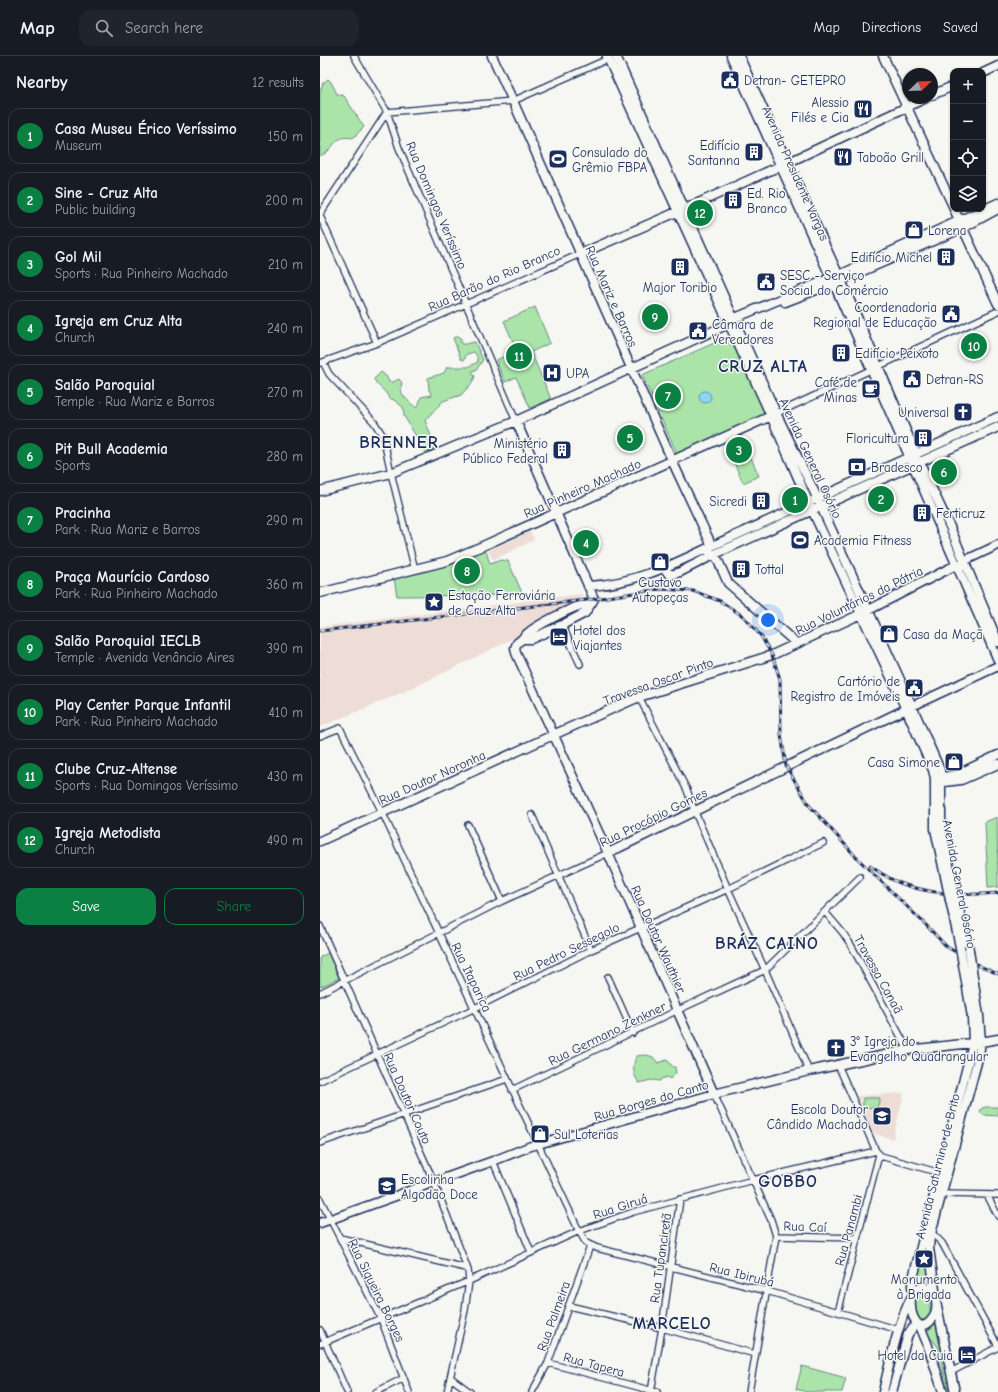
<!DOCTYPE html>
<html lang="en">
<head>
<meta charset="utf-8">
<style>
  body { margin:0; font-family:"Comic Neue",sans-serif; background:#20242c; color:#f1f3f6 }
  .controls { position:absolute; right:12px; top:12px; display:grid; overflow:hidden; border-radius:8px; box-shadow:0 1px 3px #0004 }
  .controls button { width:36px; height:36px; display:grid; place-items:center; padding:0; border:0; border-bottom:1px solid #363941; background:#171b24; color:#f1f3f6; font:20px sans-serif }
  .compass { position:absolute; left:582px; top:12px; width:36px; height:36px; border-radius:50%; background:#171b24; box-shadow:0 1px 3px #0004; rotate:67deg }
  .you { position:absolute; left:448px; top:564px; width:14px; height:14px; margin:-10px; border:3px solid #fff; border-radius:50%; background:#1a73e8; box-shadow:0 0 0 6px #1a73e833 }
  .badge { display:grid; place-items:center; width:26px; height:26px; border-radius:50%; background:#0b8043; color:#fff; font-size:13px; font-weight:700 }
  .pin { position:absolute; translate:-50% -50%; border:2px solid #fff; box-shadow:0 1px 4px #0006 }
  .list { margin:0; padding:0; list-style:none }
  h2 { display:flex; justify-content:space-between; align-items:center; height:52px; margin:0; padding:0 16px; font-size:17px }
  h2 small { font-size:13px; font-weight:400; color:#9ea1a6 }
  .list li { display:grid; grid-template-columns:26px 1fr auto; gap:12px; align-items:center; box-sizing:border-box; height:56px; margin:0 8px 8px; padding:0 8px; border:1px solid #363941; border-radius:12px }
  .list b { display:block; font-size:15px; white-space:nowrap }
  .list p { margin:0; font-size:13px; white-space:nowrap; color:#9ea1a6 }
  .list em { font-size:13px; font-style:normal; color:#9ea1a6 }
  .actions { display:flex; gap:8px; padding:12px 16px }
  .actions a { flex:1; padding:9px 0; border:1px solid #0b8043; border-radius:12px; text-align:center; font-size:14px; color:#0b8043 }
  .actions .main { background:#0b8043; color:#fff }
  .icon { flex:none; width:22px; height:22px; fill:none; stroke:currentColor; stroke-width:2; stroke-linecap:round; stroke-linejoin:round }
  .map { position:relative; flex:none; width:678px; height:1336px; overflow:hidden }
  header { display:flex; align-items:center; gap:24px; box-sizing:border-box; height:56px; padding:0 20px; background:#171b24; border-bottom:1px solid #363941 }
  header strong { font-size:19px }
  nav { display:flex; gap:22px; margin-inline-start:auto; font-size:14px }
  .search { width:280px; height:36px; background:#20242c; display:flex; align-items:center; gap:10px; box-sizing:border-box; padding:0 14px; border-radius:12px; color:#9ea1a6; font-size:15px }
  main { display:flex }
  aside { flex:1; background:#171b24 }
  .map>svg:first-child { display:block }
  .built { fill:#eeddd6 }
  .green { fill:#abe4a9; stroke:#638a84 }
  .water { fill:#8dd6ee; stroke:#5f93b4 }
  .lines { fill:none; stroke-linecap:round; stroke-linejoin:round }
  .street-casing { stroke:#1b2f5e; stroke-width:8 }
  .secondary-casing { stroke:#1b2f5e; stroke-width:11 }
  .street { stroke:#f6f6f2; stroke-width:5.5 }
  .secondary { stroke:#f6f6f2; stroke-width:8 }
  .rail-casing { stroke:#1b2f5e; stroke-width:3 }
  .rail { stroke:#f6f6f2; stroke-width:1.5; stroke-dasharray:4.5; stroke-linecap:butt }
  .secondary-bridge-casing { stroke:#1b2f5e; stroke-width:11; stroke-linecap:butt }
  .secondary-bridge { stroke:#f6f6f2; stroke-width:8 }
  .labels { text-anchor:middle; stroke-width:3; stroke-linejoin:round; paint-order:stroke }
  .poi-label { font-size:13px; fill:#1b2f5e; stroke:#f6f6f2; text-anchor:start }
  .street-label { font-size:13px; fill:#1b2f5e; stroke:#f6f6f2 }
  .district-label { font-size:17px; font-weight:bold; letter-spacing:1px; fill:#1b2f5e; stroke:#f6f6f2 }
</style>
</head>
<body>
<header>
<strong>Map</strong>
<div class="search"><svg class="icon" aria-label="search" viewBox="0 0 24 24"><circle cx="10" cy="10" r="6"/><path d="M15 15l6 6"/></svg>Search here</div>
<nav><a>Map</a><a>Directions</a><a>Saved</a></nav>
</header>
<main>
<aside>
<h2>Nearby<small>12 results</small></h2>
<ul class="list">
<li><span class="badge">1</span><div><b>Casa Museu Érico Veríssimo</b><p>Museum</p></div><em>150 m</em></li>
<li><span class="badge">2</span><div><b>Sine - Cruz Alta</b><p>Public building</p></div><em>200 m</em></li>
<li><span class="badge">3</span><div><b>Gol Mil</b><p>Sports · Rua Pinheiro Machado</p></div><em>210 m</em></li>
<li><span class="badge">4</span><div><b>Igreja em Cruz Alta</b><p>Church</p></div><em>240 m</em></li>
<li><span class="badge">5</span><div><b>Salão Paroquial</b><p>Temple · Rua Mariz e Barros</p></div><em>270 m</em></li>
<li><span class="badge">6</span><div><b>Pit Bull Academia</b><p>Sports</p></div><em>280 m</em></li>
<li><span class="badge">7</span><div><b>Pracinha</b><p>Park · Rua Mariz e Barros</p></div><em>290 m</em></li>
<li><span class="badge">8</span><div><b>Praça Maurício Cardoso</b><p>Park · Rua Pinheiro Machado</p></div><em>360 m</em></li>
<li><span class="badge">9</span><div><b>Salão Paroquial IECLB</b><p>Temple · Avenida Venâncio Aires</p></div><em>390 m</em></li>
<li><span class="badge">10</span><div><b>Play Center Parque Infantil</b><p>Park · Rua Pinheiro Machado</p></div><em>410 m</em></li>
<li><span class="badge">11</span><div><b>Clube Cruz-Altense</b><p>Sports · Rua Domingos Veríssimo</p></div><em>430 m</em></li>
<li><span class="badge">12</span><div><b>Igreja Metodista</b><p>Church</p></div><em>490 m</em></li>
</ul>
<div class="actions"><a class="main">Save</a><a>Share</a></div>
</aside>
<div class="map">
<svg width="678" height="1336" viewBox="0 0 678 1336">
  <rect width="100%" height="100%" fill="#f6f6f2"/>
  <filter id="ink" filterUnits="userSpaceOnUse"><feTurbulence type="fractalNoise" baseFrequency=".025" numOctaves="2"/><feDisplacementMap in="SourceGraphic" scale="8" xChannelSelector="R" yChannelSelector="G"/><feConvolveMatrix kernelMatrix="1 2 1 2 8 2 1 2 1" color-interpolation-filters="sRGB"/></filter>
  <g filter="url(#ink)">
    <path class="built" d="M210,475L214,484L173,504L168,495Z
      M262,538L261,552L192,583L93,632L0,671V571Z
      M584,1037L573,1083L554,1078L537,1040Z"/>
    <path class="green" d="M8,23L11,26L17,38L24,40L44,71L33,82C12,78 16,94 0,100V36L3,27Z
      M215,251L230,287L211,296L231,343L210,352L196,321L185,326L176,304L197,295L184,265Z
      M138,280L141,283V288C147,289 150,286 155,286L163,304L156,314L152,315L155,321L151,328L141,339L123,345L105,364L115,391L108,398L99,389L96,380L84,360L83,351L74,344L69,342C64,332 58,332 54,323L61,316L66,320L69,326H73L79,323L82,327C78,339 88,344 96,352L99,348L101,341L112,339L109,334L108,322C113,320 118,319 124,317L127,311H148L158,306L157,300L154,296L147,298L144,304L141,303L133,282Z
      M410,280L446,360L358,400L322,319Z
      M421,379L439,420L423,427L413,404L415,403L407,385Z
      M165,492L170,508L181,504L188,505L203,539L77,540L74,522L130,509Z
      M677,761L678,831L668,832L665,766Z
      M8,897L19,922L0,931V901Z
      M327,999L333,1001L338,1007L347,1004L353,1011H355L356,1017L350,1023L347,1021L341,1023L340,1025L331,1024L319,1027C312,1017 313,1011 316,1000Z
      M543,1042H560L557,1052L543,1051Z
      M666,1051H678V1060L663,1059L660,1055L662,1052Z
      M605,1183L609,1229L594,1232Z
      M604,1233L610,1238V1259L606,1264H600L596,1260L595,1239Z
      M616,1261L631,1332L627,1333L618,1291L606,1276L612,1271Z
      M482,1310L526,1322L522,1336H487L476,1333Z"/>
    <path class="water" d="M379 341a6 6 0 1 1 12 0a6 6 0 1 1-12 0Z"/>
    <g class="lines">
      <g class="street-casing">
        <path id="street" d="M34,0L67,56L79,92L196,365
          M0,158L67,56L193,45L288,3
          M0,160L57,287
          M3,306L9,318L54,366L63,380L71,417L95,514
          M0,307L57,287L260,198
          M453,359L678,255
          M242,569L260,608
          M319,641L367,734L374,754L408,833L445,914L489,1015
          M0,680L20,672L62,756L259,1175L266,1187L277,1192L447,1235L579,1274
          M212,759L271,894
          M148,769L182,845
          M505,856L523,877L531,889L588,994
          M0,870L114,1126L148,1214L149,1225L145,1254L127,1336
          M288,921L313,977
          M0,937L182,845L288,797
          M518,1009L556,1095
          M0,1025L155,952L271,894L408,833L503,787
          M192,1034L358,954L445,914L540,821
          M394,1038L451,1164L456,1180L429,1336
          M0,1087L187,1023
          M173,1105L211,1196
          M621,1138L678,1139
          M667,1139L678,1160
          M0,1143L61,1263L89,1336
          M612,1177L622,1187L678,1290
          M456,1180L537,1182
          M20,1182L146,1212
          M249,1250L342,1272L435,1298
          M518,1256L559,1099
          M0,1274L27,1336
          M0,1288L149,1225L259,1175L313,1156L433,1124L556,1095L561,1100L620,1117
          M228,1307L337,1336
          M631,1316L678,1291
          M131,1322L150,1336
          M56,1336L84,1322
          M212,1336L228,1307L270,1190
          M331,1336L342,1272L360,1143"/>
      </g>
      <g class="secondary-casing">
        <path id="secondary" d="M172,0L193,45L355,411L392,490L389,492V496L392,498H395L408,527L477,588
          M287,0L451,360L492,454L586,653L613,714L615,722V773L626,825
          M296,0L456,357L492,431L592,650L620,714L621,721V771L632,823
          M411,0L511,222L512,226L514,228L678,604
          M419,0L518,218L520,220L521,224L600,407L630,471L678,586
          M563,0L633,150
          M663,17L678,10
          M612,39L633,30
          M634,153L678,248
          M260,198L357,156L360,157H363L365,153L460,110L464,112L466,111L467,107L606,42
          M465,246L509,229L518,227L524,223L643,172L678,153
          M196,365L274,543L265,557L242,569L211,583H204
          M0,435L71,417L196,365L404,270L415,262L511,222L514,219L524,217L678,147
          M346,511L347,516L351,519L360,516L395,498L678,371
          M268,530C314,528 352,509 392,490L678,361
          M0,537L127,505L165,489L451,360
          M269,549C266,550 262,549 259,550C249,553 217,569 208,577C204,580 202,584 197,587L195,592L196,597L288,797L394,1038
          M616,722L636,719L678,699
          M624,726L641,724L678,708
          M0,785L233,679L319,641L452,599L541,558L636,509L641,511L644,505L678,489
          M288,797L586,653L678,610
          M630,844L640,891
          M637,845L649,894
          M0,1167L173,1105L211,1090L394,1038L489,1015L588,994L661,986L678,983
          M593,1237L592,1230L593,1222L653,987L652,961
          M616,1241L609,1192L610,1181L659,999L661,986L659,960
          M617,1250L635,1336
          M600,1270L607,1287L623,1336
          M563,1336C567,1319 584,1234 602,1231C622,1229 621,1269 600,1270C591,1263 590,1253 591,1242
          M572,1336L588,1278L597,1267"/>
      </g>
      <use href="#street" class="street"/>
      <use href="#secondary" class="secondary"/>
      <g class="rail-casing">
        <path id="rail" d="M0,575L274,543L340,533L373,535L400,545L423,560L441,580L452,599L460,623L461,678L466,710L489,749L538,803L605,868L627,891L660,910L678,918
          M550,810C559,816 569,823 580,827C611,839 645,840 678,837"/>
      </g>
      <use href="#rail" class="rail"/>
      <g class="secondary-bridge-casing">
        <path id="secondary-bridge" d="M632,823L637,845
          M626,825L630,844
          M640,891L652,961
          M649,894L659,960"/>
      </g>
      <use href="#secondary-bridge" class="secondary-bridge"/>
    </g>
  </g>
  <defs>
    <g id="civic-square" transform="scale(1)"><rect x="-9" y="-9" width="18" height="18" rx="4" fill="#1b2f5e" stroke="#f6f6f2"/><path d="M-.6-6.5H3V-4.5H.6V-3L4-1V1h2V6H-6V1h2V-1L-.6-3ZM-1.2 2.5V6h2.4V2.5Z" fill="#fff"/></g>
    <g id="restaurant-square" transform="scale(1)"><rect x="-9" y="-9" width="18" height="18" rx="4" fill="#1b2f5e" stroke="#f6f6f2"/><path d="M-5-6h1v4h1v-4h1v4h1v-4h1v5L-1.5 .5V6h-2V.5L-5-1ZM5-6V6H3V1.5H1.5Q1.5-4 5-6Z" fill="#fff"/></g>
    <g id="building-square" transform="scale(1)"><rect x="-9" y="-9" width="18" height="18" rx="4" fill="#1b2f5e" stroke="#f6f6f2"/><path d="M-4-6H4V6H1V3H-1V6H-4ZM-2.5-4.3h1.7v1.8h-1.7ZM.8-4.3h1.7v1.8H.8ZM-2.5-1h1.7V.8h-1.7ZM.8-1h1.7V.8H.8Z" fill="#fff"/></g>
    <g id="stadium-square" transform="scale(1)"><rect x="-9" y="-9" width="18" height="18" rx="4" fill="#1b2f5e" stroke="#f6f6f2"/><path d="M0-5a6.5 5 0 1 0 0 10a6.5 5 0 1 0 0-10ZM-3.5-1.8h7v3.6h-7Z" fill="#fff"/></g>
    <g id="shop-square" transform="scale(1)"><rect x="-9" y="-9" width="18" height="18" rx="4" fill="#1b2f5e" stroke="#f6f6f2"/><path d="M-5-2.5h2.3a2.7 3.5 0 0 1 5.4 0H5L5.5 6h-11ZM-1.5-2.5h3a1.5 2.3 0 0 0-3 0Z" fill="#fff"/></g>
    <g id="hospital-square" transform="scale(1)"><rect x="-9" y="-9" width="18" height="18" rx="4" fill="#1b2f5e" stroke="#f6f6f2"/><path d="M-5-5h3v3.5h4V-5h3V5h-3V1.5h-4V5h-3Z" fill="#fff"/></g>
    <g id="cafe-square" transform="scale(1)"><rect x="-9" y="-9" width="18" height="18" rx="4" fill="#1b2f5e" stroke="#f6f6f2"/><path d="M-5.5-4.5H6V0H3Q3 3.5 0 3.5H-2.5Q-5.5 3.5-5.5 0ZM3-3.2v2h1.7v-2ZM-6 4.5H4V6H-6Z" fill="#fff"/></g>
    <g id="church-square" transform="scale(1)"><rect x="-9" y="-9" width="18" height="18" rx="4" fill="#1b2f5e" stroke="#f6f6f2"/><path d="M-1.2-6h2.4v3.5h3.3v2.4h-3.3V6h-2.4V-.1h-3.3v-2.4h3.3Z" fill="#fff"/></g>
    <g id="bank-square" transform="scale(1)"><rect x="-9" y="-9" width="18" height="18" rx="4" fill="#1b2f5e" stroke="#f6f6f2"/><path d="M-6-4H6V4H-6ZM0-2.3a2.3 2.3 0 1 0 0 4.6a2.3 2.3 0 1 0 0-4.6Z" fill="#fff"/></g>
    <g id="sight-square" transform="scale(1)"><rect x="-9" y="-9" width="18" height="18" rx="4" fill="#1b2f5e" stroke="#f6f6f2"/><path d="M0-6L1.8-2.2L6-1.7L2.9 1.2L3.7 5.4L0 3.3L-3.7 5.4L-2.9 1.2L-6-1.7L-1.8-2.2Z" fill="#fff"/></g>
    <g id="hotel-square" transform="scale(1)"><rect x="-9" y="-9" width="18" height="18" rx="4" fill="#1b2f5e" stroke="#f6f6f2"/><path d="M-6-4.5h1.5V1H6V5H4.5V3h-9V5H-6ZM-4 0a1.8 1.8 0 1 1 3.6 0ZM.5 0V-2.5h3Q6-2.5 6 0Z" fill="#fff"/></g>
    <g id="school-square" transform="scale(1)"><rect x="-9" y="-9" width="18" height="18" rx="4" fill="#1b2f5e" stroke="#f6f6f2"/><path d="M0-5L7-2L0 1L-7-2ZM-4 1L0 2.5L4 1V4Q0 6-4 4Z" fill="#fff"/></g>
  </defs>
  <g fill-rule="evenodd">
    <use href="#civic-square" x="410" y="24"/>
    <use href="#restaurant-square" x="543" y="53"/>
    <use href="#building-square" x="434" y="96"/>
    <use href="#restaurant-square" x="523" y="101"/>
    <use href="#stadium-square" x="238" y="103"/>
    <use href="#building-square" x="413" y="144"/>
    <use href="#shop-square" x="594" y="174"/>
    <use href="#building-square" x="626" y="201"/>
    <use href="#building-square" x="360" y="211"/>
    <use href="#civic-square" x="446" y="226"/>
    <use href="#civic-square" x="631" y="258"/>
    <use href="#civic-square" x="378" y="275"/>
    <use href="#building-square" x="521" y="297"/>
    <use href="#hospital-square" x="232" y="317"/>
    <use href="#civic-square" x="592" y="323"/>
    <use href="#cafe-square" x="551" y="333"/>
    <use href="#church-square" x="643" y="356"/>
    <use href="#building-square" x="603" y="382"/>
    <use href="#building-square" x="242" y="394"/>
    <use href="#bank-square" x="537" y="411"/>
    <use href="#building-square" x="441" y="445"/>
    <use href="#building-square" x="602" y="457"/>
    <use href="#stadium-square" x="480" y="484"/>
    <use href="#shop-square" x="340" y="506"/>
    <use href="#building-square" x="421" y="513"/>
    <use href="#sight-square" x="114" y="546"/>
    <use href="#shop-square" x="569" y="578"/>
    <use href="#hotel-square" x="239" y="581"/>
    <use href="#civic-square" x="594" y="632"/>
    <use href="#shop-square" x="634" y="706"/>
    <use href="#church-square" x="516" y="992"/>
    <use href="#school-square" x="562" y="1060"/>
    <use href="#shop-square" x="220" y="1078"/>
    <use href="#school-square" x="67" y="1130"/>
    <use href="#sight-square" x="604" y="1203"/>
    <use href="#hotel-square" x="647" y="1299"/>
  </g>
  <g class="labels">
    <g class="poi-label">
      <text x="424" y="29">Detran- GETEPRO</text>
      <text x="529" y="51" text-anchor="end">Alessio<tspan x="529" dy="15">Filés e Cia</tspan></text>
      <text x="420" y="94" text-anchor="end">Edifício<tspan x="420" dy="15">Santanna</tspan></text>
      <text x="252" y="101">Consulado do<tspan x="252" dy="15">Grêmio FBPA</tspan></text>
      <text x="537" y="106">Taboão Grill</text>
      <text x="427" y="142">Ed. Rio<tspan x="427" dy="15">Branco</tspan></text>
      <text x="608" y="179">Lorena</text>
      <text x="612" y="206" text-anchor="end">Edifício Michel</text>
      <text x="460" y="224">SESC - Serviço<tspan x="460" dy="15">Social do Comércio</tspan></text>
      <text x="360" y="236" text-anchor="middle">Major Toribio</text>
      <text x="617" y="256" text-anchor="end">Coordenadoria<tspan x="617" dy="15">Regional de Educação</tspan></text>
      <text x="392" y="273">Câmara de<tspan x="392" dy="15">Vereadores</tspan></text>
      <text x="535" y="302">Edifício Peixoto</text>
      <text x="246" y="322">UPA</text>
      <text x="606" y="328">Detran-RS</text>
      <text x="537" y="331" text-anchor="end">Café de<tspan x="537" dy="15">Minas</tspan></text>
      <text x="629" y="361" text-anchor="end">Universal</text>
      <text x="589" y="387" text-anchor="end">Floricultura</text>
      <text x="228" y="392" text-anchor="end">Ministério<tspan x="228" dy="15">Público Federal</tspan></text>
      <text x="551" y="416">Bradesco</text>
      <text x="427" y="450" text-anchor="end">Sicredi</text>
      <text x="616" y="462">Ferticruz</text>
      <text x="494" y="489">Academia Fitness</text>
      <text x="435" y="518">Tottal</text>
      <text x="340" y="531" text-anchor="middle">Gustavo<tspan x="340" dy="15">Autopeças</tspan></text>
      <text x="128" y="544">Estação Ferroviária<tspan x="128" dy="15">de Cruz Alta</tspan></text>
      <text x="253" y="579">Hotel dos<tspan x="253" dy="15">Viajantes</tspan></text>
      <text x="583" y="583">Casa da Maçã</text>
      <text x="580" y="630" text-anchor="end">Cartório de<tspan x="580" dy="15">Registro de Imóveis</tspan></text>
      <text x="620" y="711" text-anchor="end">Casa Simone</text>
      <text x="530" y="990">3° Igreja do<tspan x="530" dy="15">Evangelho Quadrangular</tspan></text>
      <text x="548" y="1058" text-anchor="end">Escola Doutor<tspan x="548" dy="15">Cândido Machado</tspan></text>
      <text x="234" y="1083">Sul Loterias</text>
      <text x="81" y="1128">Escolinha<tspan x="81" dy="15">Algodão Doce</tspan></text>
      <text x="604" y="1228" text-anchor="middle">Monumento<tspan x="604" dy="15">à Brigada</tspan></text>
      <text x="633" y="1304" text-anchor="end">Hotel da Cuia</text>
    </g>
    <g class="street-label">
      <text transform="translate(476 117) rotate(66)" y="5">Avenida Presidente Vargas</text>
      <text transform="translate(117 149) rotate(67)" y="5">Rua Domingos Veríssimo</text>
      <text transform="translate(174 222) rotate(-24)" y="5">Rua Barão do Rio Branco</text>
      <text transform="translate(292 240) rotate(66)" y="5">Rua Mariz e Barros</text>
      <text transform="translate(491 402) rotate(65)" y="5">Avenida General Osório</text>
      <text transform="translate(262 432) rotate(-24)" y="5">Rua Pinheiro Machado</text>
      <text transform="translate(539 544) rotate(-26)" y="5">Rua Voluntários da Pátria</text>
      <text transform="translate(338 625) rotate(-20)" y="5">Travessa Oscar Pinto</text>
      <text transform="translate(112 721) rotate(-24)" y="5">Rua Doutor Noronha</text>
      <text transform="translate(333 761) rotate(-26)" y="5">Rua Procópio Gomes</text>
      <text transform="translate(640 828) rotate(79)" y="5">Avenida General Osório</text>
      <text transform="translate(339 883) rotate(66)" y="5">Rua Doutor Wauthier</text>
      <text transform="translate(246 895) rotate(-26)" y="5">Rua Pedro Sessegolo</text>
      <text transform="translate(559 918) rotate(61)" y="5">Travessa Canaã</text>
      <text transform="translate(152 921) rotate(64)" y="5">Rua Itaparica</text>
      <text transform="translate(287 977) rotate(-26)" y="5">Rua Germano Zenkner</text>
      <text transform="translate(88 1042) rotate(66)" y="5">Rua Doutor Couto</text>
      <text transform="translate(331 1044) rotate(-16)" y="5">Rua Borges do Canto</text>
      <text transform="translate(617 1110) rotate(-76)" y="5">Avenida Saturnino de Brito</text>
      <text transform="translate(300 1150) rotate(-18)" y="5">Rua Giruá</text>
      <text transform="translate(485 1170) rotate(2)" y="5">Rua Caí</text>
      <text transform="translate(528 1174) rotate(-75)" y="5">Rua Panambi</text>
      <text transform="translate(340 1202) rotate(-82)" y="5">Rua Tupanciretã</text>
      <text transform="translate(422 1218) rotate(14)" y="5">Rua Ibirubá</text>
      <text transform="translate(57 1234) rotate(64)" y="5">Rua Siqueira Borges</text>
      <text transform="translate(233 1260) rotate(-70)" y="5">Rua Palmeira</text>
      <text transform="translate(274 1308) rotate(15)" y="5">Rua Tapera</text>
    </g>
    <g class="district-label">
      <text x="443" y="316">CRUZ ALTA</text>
      <text x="79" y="392">BRENNER</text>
      <text x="447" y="893">BRÁZ CAINO</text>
      <text x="468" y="1131">GOBBO</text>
      <text x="352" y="1273">MARCELO</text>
    </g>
  </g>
</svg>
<div class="controls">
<button>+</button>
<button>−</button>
<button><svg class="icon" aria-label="locate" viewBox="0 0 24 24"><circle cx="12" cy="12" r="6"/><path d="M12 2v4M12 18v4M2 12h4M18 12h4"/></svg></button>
<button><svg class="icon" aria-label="layers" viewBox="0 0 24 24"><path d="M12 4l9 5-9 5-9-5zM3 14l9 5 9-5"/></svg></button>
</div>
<svg class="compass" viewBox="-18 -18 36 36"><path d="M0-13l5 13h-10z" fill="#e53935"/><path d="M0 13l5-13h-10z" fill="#9ea1a6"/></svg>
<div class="you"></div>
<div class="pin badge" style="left:475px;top:444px">1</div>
<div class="pin badge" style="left:561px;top:443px">2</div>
<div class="pin badge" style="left:419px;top:394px">3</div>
<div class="pin badge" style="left:266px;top:487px">4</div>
<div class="pin badge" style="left:310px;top:382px">5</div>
<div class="pin badge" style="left:624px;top:416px">6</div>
<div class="pin badge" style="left:348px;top:340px">7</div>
<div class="pin badge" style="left:147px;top:515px">8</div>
<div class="pin badge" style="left:335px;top:261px">9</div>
<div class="pin badge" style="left:654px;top:290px">10</div>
<div class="pin badge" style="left:199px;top:300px">11</div>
<div class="pin badge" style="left:380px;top:157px">12</div>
</div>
</main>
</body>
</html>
